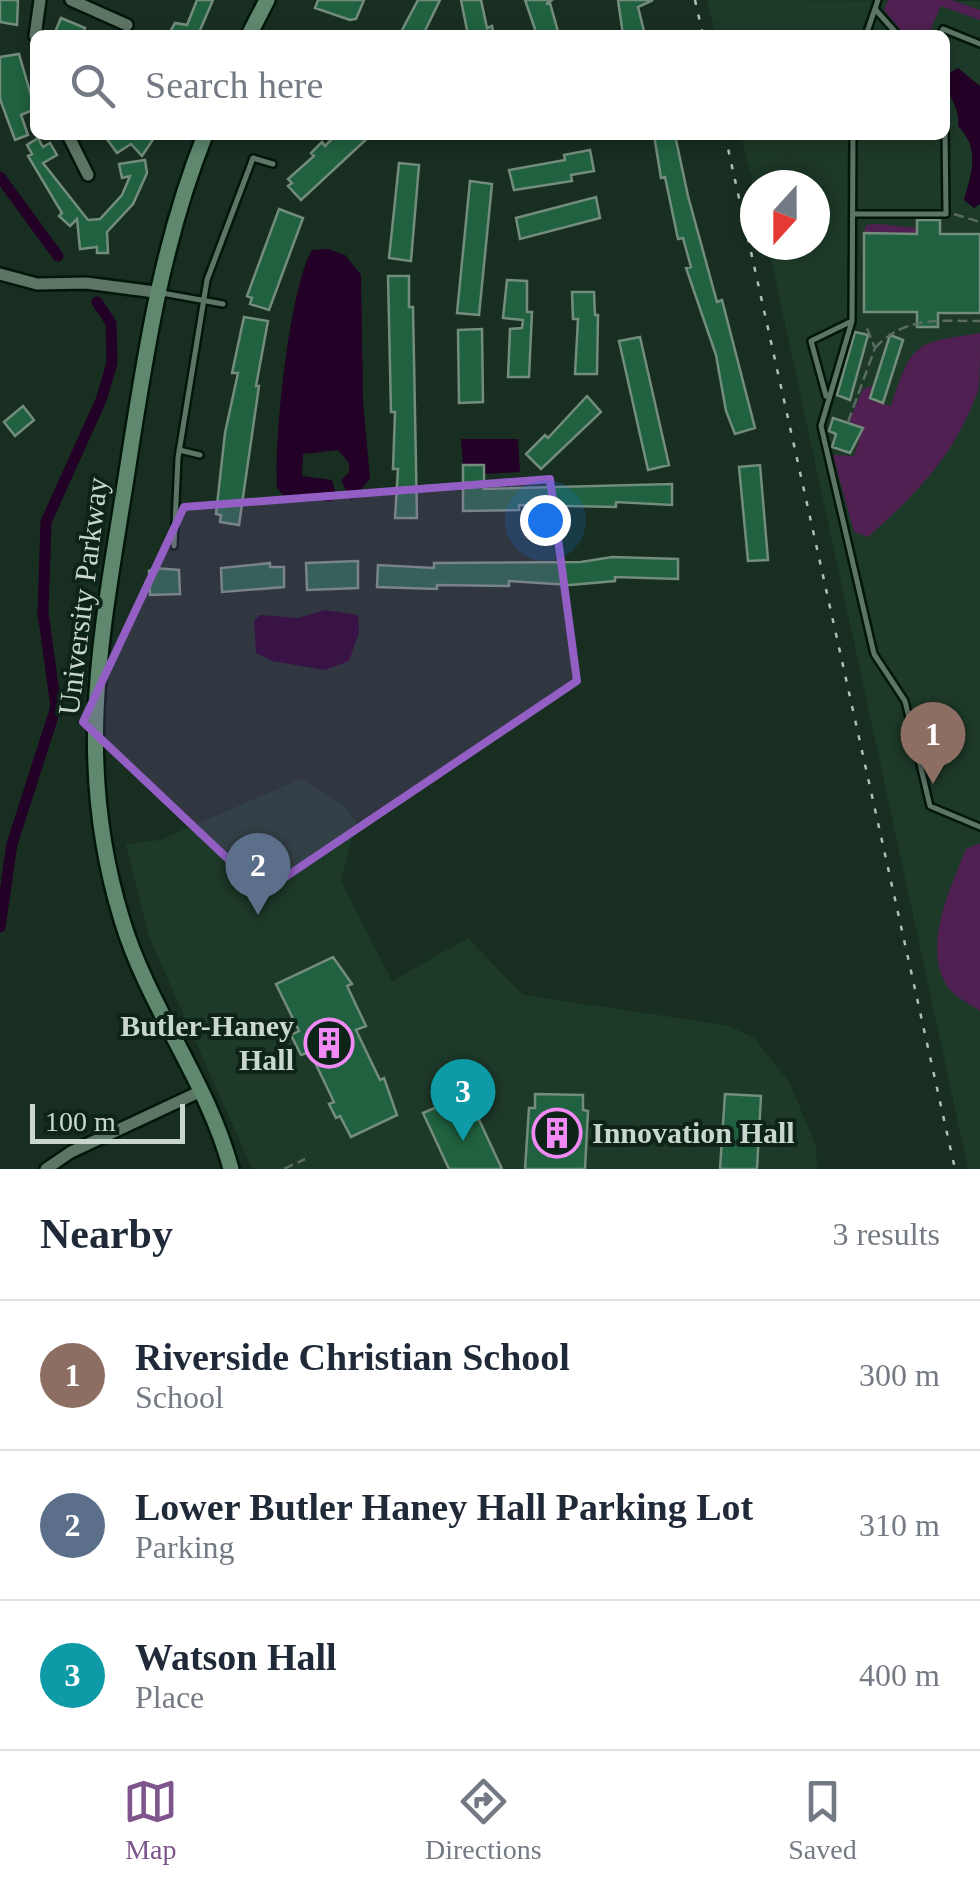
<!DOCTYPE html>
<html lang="en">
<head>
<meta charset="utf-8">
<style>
  body { margin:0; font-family:Georgia,serif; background:#f6f6f7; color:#1f2937 }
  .compass { position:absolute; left:740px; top:170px; width:90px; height:90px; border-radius:50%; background:#fff; box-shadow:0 5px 15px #0003; rotate:201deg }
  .scale { position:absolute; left:30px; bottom:25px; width:155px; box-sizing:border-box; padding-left:10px; border:5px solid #cad7cf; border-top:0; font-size:28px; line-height:35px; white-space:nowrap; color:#cad7cf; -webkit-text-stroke:8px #0f2418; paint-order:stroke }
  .you { position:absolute; left:545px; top:520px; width:35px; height:35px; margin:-25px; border:8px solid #fff; border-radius:50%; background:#1a73e8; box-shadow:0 0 0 15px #1a73e833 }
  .badge { display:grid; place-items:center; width:65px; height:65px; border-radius:50%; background:#7d558c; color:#fff; font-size:32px; font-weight:700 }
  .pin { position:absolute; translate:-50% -82px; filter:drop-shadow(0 2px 5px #0008) }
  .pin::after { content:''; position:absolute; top:52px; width:35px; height:30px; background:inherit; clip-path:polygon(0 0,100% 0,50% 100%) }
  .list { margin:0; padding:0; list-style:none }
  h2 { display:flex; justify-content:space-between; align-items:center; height:130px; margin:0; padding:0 40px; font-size:42px }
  h2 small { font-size:32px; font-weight:400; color:#747a83 }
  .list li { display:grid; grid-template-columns:65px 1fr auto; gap:30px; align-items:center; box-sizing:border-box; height:150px; padding:0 40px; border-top:2px solid #e0e1e3 }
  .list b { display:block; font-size:38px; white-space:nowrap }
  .list p { margin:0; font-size:32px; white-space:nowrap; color:#747a83 }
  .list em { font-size:32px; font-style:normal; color:#747a83 }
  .icon { flex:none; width:55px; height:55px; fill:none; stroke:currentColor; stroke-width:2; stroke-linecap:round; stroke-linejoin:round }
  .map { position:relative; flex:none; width:980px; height:1169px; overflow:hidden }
  .search { position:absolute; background:#fff; box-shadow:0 5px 15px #0003; left:30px; right:30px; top:30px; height:110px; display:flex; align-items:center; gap:25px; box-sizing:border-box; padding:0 35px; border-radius:15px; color:#747a83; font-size:38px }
  .sheet { height:580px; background:#fff }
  nav { display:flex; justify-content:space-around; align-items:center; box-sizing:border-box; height:140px; border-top:2px solid #e0e1e3; background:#fff; font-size:28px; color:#747a83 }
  nav a { display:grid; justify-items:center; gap:5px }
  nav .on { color:#7d558c }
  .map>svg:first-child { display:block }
  .built { fill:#1d3928 }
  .green { fill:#4f2051 }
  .water { fill:#230026 }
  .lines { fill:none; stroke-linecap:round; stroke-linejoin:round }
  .canal { stroke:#230026; stroke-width:11 }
  .building { fill:#20613f; stroke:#738c7c; stroke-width:2.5 }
  .lane-casing { stroke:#02160a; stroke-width:10 }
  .street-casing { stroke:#02160a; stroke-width:16 }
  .secondary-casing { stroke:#02160a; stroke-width:20 }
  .path { stroke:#5a6c61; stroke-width:2.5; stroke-dasharray:10 5; stroke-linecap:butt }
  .lane { stroke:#5d7565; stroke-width:5 }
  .street { stroke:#5d7565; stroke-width:11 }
  .secondary { stroke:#5f886f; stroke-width:15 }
  .rail { stroke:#b1bfb6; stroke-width:2.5; stroke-dasharray:5 10; stroke-linecap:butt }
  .marked { fill:#935fc4; fill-opacity:0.2; stroke:#935fc4; stroke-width:8; stroke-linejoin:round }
  .labels { text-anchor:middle; stroke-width:8; stroke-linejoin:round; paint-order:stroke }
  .street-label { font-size:30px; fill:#cad7cf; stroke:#0f2418 }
  .poi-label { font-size:30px; font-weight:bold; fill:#cad7cf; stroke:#0f2418; text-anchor:end }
</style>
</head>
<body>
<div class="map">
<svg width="980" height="1169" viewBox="0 0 980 1169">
  <rect width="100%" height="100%" fill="#182e21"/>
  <path class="built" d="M707,0L980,1V1169H968L768,245H815V185H755V192L741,135H945V35H716Z
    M301,779L343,805L356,822L341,881L392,981L468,938L523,995L725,1025L753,1037L790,1083L816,1147L817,1169H252L150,939L126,844L160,840Z"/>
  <path class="green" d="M888,0H952L980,10V20L941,6L928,35H905L884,10Z
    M878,224L917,228V234L864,233L866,225Z
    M980,333C980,349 980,373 979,388C955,455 920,490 868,537L854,532L833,455L854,456L863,428L850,424V419L863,389L874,385L870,400L891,406C912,342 914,343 980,333Z
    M980,843V1011C970,1004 955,997 948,987C921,948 951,887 966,849Z"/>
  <path class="water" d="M958,68L980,86V204L974,208L964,200C972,172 980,148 958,126C961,107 945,94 945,75Z
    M328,249L345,255L361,275L363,401L370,479L351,501L341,480L349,473V463L338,450L303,454L302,476L332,480L337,497L331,502L283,495L277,488C274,440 289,289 312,250Z
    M461,439H518L520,472L484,474V465H463Z
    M325,610L358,615L359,633L349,661L325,670L272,661L256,653L254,620L260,615L298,618Z"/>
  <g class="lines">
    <path class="canal" d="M0,177L58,256
      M0,927L12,844L56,707L43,613L46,522L101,400L112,363L111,323L97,302"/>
  </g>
  <path class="building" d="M0,0H18L17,25L0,22Z
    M197,0H213L198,35L170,32L175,23L187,25Z
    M318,0H364L356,19L350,20L315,8Z
    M418,0H440L423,35L401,32Z
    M461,0H481L487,28L492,26L494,35H468Z
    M525,0H552L546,4L550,3L559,35H537Z
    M618,0H653L638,7L645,35H623Z
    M61,18L85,28L82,35L55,32Z
    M19,54L35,109L21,115L28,135L15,140L0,99V57Z
    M104,135H156L142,156L131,144L117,153Z
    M336,135H371L301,200L288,186L292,183L288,179L314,156L311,153L322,142L325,146Z
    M654,135H675L688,196L717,302L722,300L755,428L735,434L726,411L716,355L686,268L691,267L683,238L678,239L665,177L661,178Z
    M38,138L43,147L50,143L57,155L43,163L88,220L100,219L122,195L130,176L122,178L119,164L145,160L147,173L133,204L107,232L108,253H97V247L80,249L77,219L70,226L59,216L62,213L28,156L32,154L27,145Z
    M590,150L594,171L571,175L572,181L514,190L509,170L565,160L564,155Z
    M399,163L419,165L411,261L389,258Z
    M470,181L492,184L479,315L457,313Z
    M596,197L600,218L520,239L516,218Z
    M279,209L303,218L269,310L250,304L252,298L247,296Z
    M917,220H940V234H980V313H938V327H917V312H864V233L917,234Z
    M388,276H409V307H413L417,518H395L398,469H393L395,412H391Z
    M507,280L527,281V312H532L529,377H508L510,329L522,328L523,320L503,318Z
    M572,292H594L595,315H598L597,374H575L578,319H573Z
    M244,317L268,321L256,386H259L239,525L220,522L221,515L216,514L225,433L238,373H232Z
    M482,329L483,402L459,403L458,330Z
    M855,332L868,335L850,400L837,395Z
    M890,335L903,340L883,403L870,398Z
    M640,337L669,465L648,470L619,341Z
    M587,396L601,412L541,469L526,454L545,435L548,438Z
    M23,406L34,420L15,436L4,422Z
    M833,418L863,428L850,453L832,447L836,434L829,431Z
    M463,465H484V489L672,484V505L616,502V507L519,505V510L463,511Z
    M760,465L768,560L748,561L739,467Z
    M612,557L678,559V579L615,577V581L570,585L509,581V586L437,585V589L377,587L378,565L434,568V563L581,562Z
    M358,561V588L307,590L306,563Z
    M270,563V567H284V587L222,592L221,568Z
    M154,568L179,570L180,594L150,595L149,571Z
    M333,957L352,984L347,986L366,1026L356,1030L380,1080L384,1078L397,1115L351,1137L340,1116L336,1118L329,1104L334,1102L310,1052L301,1055L291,1035L299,1031L276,984Z
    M466,1092L502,1169H449L423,1113L437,1107L434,1100Z
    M535,1094L583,1095V1110L588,1111L585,1169H525L529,1108H535Z
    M725,1094L761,1096L757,1169H720Z"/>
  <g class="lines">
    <g class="lane-casing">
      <path id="lane" d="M875,9L898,35
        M866,35L878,0
        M940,35L943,29L980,44
        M853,135L852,321L821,426L874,654L905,701L930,806L980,827
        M853,214H946L945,129
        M162,293L223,304
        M826,396L811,341L852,321
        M179,450L200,455
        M174,546L178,458L207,280L253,158L273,164"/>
    </g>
    <g class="street-casing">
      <path id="street" d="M71,0L127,25
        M35,36L40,0
        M68,135L88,175
        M0,274L37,284L86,283L155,292
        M46,1169L71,1152L199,1092"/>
    </g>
    <g class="secondary-casing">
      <path id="secondary" d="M249,35L267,0
        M205,135C161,245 145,356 127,472C102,632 73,761 122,920C148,1007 208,1082 231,1169"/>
    </g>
    <path class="path" d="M954,214L980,222
      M875,348C905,316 938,321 980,321
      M848,422L875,348L866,326
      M284,1169L305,1159"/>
    <use href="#lane" class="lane"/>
    <use href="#street" class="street"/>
    <use href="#secondary" class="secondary"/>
    <path class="rail" d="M695,0L703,35
      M725,135L955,1169"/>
  </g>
  <path class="marked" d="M550,479L577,681L263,892L83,722L184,507Z"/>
  <defs>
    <g id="building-ring" transform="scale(2.5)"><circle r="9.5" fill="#0f2418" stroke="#f18af5" stroke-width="1.5"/><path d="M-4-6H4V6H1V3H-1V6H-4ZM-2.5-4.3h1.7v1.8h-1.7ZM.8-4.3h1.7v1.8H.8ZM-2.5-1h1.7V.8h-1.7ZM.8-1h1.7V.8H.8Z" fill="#f18af5"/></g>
  </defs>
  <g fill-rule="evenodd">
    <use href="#building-ring" x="329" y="1043"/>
    <use href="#building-ring" x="557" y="1133"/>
  </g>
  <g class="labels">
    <g class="street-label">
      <text transform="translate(83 596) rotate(-83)" y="10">University Parkway</text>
    </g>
    <g class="poi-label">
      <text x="294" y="1036">Butler-Haney<tspan x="294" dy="34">Hall</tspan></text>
      <text x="592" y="1143" text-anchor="start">Innovation Hall</text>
    </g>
  </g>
</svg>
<svg class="compass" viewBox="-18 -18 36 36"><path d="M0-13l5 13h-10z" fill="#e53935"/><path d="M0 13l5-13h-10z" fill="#747a83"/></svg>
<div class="scale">100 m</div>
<div class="you"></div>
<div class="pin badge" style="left:933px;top:784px;background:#8d6e63">1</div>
<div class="pin badge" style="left:258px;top:915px;background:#5c6f8a">2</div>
<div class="pin badge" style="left:463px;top:1141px;background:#0f9aa8">3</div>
<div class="search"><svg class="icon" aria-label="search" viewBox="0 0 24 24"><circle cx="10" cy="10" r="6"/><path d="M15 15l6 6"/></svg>Search here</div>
</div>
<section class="sheet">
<h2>Nearby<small>3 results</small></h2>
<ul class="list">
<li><span class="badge" style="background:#8d6e63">1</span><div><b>Riverside Christian School</b><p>School</p></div><em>300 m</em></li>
<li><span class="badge" style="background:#5c6f8a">2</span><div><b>Lower Butler Haney Hall Parking Lot</b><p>Parking</p></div><em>310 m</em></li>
<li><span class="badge" style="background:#0f9aa8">3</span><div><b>Watson Hall</b><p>Place</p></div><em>400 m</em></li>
</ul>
</section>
<nav>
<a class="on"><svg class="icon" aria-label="map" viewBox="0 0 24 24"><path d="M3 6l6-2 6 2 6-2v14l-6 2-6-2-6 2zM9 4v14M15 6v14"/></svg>Map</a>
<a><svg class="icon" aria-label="directions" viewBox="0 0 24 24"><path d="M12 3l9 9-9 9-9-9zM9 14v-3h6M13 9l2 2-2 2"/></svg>Directions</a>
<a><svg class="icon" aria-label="saved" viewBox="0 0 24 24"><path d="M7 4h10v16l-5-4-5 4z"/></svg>Saved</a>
</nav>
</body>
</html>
